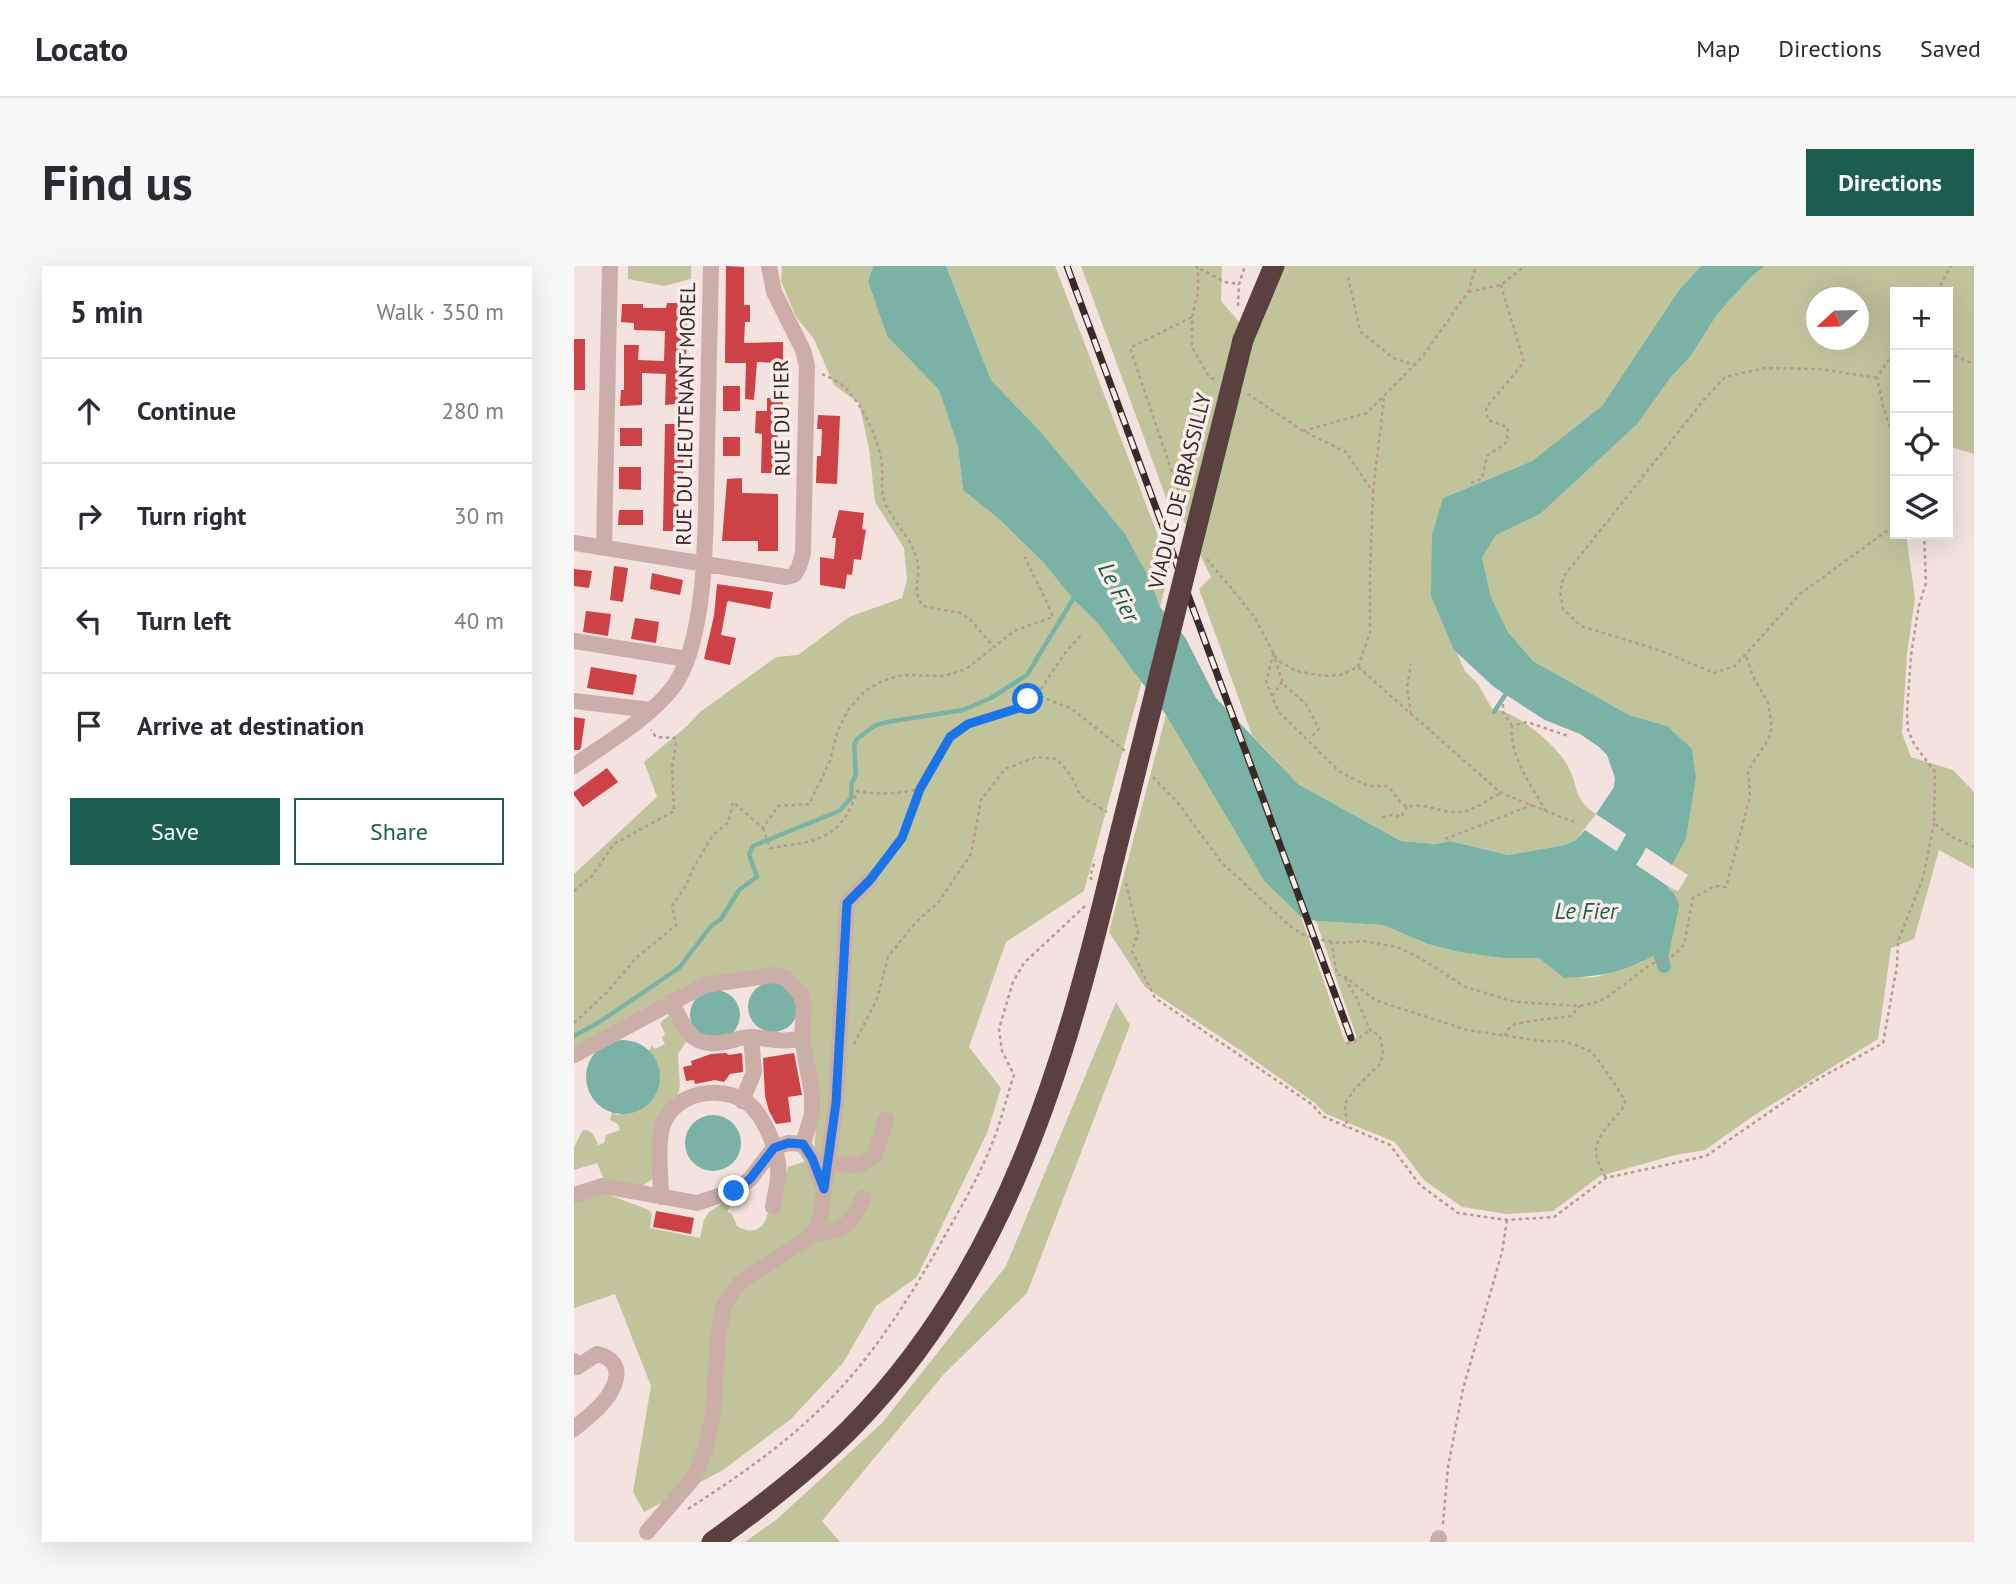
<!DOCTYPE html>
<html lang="en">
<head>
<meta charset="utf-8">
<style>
  body { margin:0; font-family:"PT Sans",sans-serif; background:#f7f7f7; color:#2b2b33 }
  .controls { position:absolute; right:21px; top:21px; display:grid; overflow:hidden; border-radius:0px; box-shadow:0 7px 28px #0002 }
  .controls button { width:63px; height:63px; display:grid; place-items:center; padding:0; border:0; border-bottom:2px solid #e1e1e2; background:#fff; color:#2b2b33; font:35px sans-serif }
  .compass { position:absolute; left:1232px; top:21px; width:63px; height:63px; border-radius:50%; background:#fff; box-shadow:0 7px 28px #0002; rotate:248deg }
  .stop { position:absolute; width:21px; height:21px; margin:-16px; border:5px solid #1a73e8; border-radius:50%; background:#fff }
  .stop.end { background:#1a73e8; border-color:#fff; box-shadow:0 2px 7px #0008 }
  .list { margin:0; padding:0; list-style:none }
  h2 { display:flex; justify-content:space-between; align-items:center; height:91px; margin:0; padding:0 28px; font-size:30px }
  h2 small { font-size:23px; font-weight:400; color:#7c7c81 }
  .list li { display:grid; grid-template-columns:46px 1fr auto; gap:21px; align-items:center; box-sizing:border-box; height:105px; padding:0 28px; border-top:2px solid #e1e1e2 }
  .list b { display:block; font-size:26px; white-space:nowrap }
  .list em { font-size:23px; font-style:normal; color:#7c7c81 }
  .actions { display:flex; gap:14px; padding:21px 28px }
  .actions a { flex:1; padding:16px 0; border:2px solid #1b5d4f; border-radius:0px; text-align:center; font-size:24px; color:#1b5d4f }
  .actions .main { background:#1b5d4f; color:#fff }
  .icon { flex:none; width:38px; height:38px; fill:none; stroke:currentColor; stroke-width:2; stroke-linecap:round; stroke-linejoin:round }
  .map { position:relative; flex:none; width:1400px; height:1276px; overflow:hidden; border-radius:0px }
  header { display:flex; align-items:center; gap:42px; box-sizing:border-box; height:98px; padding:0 35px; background:#fff; border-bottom:2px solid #e1e1e2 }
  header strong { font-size:33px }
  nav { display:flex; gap:38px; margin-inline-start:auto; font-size:24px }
  .intro { display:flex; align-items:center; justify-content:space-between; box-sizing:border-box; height:168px; padding:0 42px }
  h1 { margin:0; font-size:49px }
  .button { padding:18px 32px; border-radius:0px; background:#1b5d4f; color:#fff; font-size:24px; font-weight:700 }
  main { display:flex; gap:42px; padding:0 42px }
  aside { flex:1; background:#fff; border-radius:0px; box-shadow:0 7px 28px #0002 }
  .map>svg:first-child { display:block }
  .green { fill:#c1c49b; fill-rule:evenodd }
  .water { fill:#7ab2a5 }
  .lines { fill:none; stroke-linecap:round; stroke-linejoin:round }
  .stream { stroke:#7ab2a5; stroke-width:4.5 }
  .canal { stroke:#7ab2a5; stroke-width:14 }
  .river { stroke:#7ab2a5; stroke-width:24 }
  .building { fill:#cc4246 }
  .path { stroke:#b89892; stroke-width:2.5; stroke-dasharray:3.5 3.5; stroke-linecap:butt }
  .minor { stroke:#ccaea8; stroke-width:16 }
  .highway { stroke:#5a403f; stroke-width:21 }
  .rail-casing { stroke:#392928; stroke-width:7 }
  .rail { stroke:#fbeee9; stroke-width:4.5; stroke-dasharray:13; stroke-linecap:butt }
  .highway-bridge { stroke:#5a403f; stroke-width:21 }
  .route { stroke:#1a73e8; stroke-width:9 }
  .labels { text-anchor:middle; stroke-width:7; stroke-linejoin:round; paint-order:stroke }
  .street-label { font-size:21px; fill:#392928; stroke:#fbeee9 }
  .water-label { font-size:23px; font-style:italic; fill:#1b5d4f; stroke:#fbeee9 }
</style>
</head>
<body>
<header>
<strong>Locato</strong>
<nav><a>Map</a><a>Directions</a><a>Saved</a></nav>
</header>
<div class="intro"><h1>Find us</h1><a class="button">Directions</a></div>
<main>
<aside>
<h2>5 min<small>Walk · 350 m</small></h2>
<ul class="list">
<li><svg class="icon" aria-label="ahead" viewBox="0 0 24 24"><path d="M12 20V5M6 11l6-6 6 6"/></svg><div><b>Continue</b></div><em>280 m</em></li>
<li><svg class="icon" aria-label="right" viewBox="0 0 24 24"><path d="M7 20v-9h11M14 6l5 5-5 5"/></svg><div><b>Turn right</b></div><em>30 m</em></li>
<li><svg class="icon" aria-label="left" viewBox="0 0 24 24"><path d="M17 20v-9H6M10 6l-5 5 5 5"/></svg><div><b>Turn left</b></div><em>40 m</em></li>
<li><svg class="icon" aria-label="arrive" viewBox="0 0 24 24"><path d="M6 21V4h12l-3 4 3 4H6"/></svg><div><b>Arrive at destination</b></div></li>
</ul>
<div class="actions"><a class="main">Save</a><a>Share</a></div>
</aside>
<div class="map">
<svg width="1400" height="1276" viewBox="0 0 1400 1276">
  <rect width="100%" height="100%" fill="#f3e2dd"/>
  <path class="green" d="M54,0H117V13L90,20L54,13Z
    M208,0H299L294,17L313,70L365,124L384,181L389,224L426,254L469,296L499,333L526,360L568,415L510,625L432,676L395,781L427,822L413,867L343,1011L302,1040L269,1097L217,1153L149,1204L70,1246L59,1226L77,1120L41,1028L0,1042V934L22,924L75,944L78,948L76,962L126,972L130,954L135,946L158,931L161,932L153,946L158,948L163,960C177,969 191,964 193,948H202L214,901L232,895L240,886L244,835L224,715H123L0,785V608L83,531L70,496L113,460L126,446L202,391L224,389L275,351L328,332L333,314L330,282L301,236L295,182L285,137L260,119L240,73L222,51L207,15Z
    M372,0H481L596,301L586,341L577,316L465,164L417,114Z
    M507,0H648L647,35L680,73L708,0H1127L1105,24L1028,140L958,195L869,232L857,330L891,405L904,418L918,443C941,444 981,478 992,497C1006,519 997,532 1022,548L1002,574L991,579L934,589L876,575L861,578L827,575L724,518L678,469L625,323L637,311L606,247L598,248Z
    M1191,0H1400V188L1374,180V26H1321V156L1318,157L1321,185V268H1332L1341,332L1333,388L1328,467L1337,491L1379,504L1400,526V603L1365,584L1340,673L1317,682L1304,773L1179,850L1131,884L1101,889L1026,910L979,945L933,948L888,941L850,914L821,876L752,848L741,837L666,784L571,721L535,666L592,449L691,616L727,651L771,776L783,772L742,655L809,659L854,678L929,692H965L990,712L1022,711L1069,696L1092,645L1095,621L1104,625L1114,609L1098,599L1112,573L1122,513L1093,460L1055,449L959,395L934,366L917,331L908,292L922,269L966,248L1116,91L1144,47L1178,10ZM1242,32H1284V74H1242Z
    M542,736L556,759L453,1027L371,1107L248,1255L266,1276H171L202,1254L308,1157L432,1000Z
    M97,748L114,773L104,788L106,821L78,913L67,921L30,913L23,897L0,904V881L9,864C19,864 21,871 24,879L30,877L32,869L46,864L44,858L36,854L38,846L45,849L86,814L84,798L75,785L78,779L81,783L91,778L88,772L91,768L86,757Z"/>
  <path class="water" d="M299,0H372L417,114L465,164L551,268L577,316L586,341L611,371L642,432L724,518L827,575L861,578L876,575L934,589L991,579L1002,574L1011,564L1095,621L1082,688C1053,706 1023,711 990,712L965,692H929L886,686L854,678L809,659L742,655L727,651L691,616L592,449L526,360L499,333L469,296L426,254L389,224L384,181L365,124L313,70L294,16Z
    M1127,0H1191L1178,10L1144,47L1116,91L1096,112L1063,158L966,248L922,269L908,292L917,331L934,366L959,395L1055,449L1093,460L1118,483L1122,513L1112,573L1098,599L1022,548L1040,521L1041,512L1033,489L1025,481L1006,468L971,454L920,421L880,384L857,330L858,269L869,232L958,195L1028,140L1105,24Z
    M174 741a25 25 0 1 1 50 0a25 25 0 1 1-50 0Z
    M116 749a25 25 0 1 1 50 0a25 25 0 1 1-50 0Z
    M12 811a37 37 0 1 1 74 0a37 37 0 1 1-74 0Z
    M111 877a28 28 0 1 1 56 0a28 28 0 1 1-56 0Z"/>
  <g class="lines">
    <path class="stream" d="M920,446L933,426
      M0,770L27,755L105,702L137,660L147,653L165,624L183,611L175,588L179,580L265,545L277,532L278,517L282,508L280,479L283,473L300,460L313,456L389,444L417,432L453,409L499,333L505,332"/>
    <path class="canal" d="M1079,624L1094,631L1098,640L1087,691L1090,700"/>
    <path class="river" d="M1032,618C1051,598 1067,570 1075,544"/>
  </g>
  <path class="building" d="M152,0L170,1V39H176V56H171L170,77L209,76V97L183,96L180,134L171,133L172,97H151Z
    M93,37H107L106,58H113L111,137L91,139L92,108L68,107V139L46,140L47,124H50V79H65L64,94L90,95L91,65L60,64V57L47,56L48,38H69V42H92Z
    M0,73H11V124H0Z
    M149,120H166V145H149Z
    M193,132H209V159H204L203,207H187L188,168L181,167L182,145H193Z
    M244,149L266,150L263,218L242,217L243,190H247L248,163H243Z
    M91,158H110L109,225H105L104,265H89Z
    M46,162H68V180H46Z
    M149,171H166V190H149Z
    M45,201H67V224L45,223Z
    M168,212V227L204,228V285H184V275H148L153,213Z
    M45,244H69V259H44Z
    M265,244L290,247L288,263L292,264L287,294L280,293L278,309L273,308L271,323L246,319V291L260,293L262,272H258Z
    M40,300L54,302L49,336L36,334Z
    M0,303L18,305L15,322L0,320Z
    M78,307L109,314L106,329L76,323Z
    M143,318L199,326L196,343L154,335L153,337L147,369L162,372L156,399L130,393L140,350Z
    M12,345L37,348L34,370L9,366Z
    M61,352L85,356L82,377L57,373Z
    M17,401L63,409L59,429L13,422Z
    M0,451L11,453L7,482L5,484H0Z
    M33,502L44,516L9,541L0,529V526Z
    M152,787L155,789L168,787L169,806L156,808L150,816L141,814L121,818L120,814L112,815L109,801L118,799L117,795L137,788Z
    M220,787L228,829L214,831L217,856L202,858L195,845L191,830L189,792Z
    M82,945L120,952L117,968L79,961Z"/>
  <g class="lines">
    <path class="path" d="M622,0L624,3V26L618,51V81L635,111L642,114
      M626,3L651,16L665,18
      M774,11L786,65L819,92L840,99
      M895,26L927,19L951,0
      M1363,26L1377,0
      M664,40L665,18L671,0
      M1374,87L1400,98
      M1321,89L1313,96L1303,112L1309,140L1321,177
      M248,108C254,111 262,114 267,118C287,134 306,175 308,200C309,213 306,224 311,237C320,257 338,272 343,294C348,313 336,321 349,340L386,347L396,353L420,381L440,365L479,351C471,330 460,312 451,291
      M1303,112L1247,103L1191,102L1151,111L1128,136L990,310L986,325L989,343L1007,360L1088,385L1140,407L1161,400L1226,328L1321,259
      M729,165L793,147L849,90L894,26L902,0
      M897,217L908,213L913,190L933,176L934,161L914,154L912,142L950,96L927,19
      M799,226L810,132
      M609,239L556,82L618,51
      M1350,268L1352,317L1345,339L1337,389L1333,447L1334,464L1340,478L1361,506L1360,557L1378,571L1400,581
      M633,293L680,350L703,394L722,405L751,410L766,409L784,401L796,367V309L799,226L772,186L729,165L674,128
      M700,387L692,415L704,445L766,506L794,520H814L827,537L833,541C854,536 865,548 887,546C899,545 915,533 927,527
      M701,393L709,418L732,438L745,463L736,473
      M784,401L927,527L1000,556
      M463,429L491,387L507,369
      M698,430L708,416
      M929,438V446L938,460
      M837,448L833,421L837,398
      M579,511L604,537L647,596L716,660L730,669L747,674L767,677L789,675L823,681L848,693L891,721L942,736L1006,740L1020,737L1032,732L1077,698L1101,689L1110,678L1119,632L1141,620L1152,621L1176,531L1174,504L1194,474L1198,461L1194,437L1179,410L1172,390
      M972,545C957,519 935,490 938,460L953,456L994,470
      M808,551L818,549L827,551L833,541
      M189,562L196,582C242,575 267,575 283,525C305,529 324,528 346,523
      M871,573L958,539
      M305,603L328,572L346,523L376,471L395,458L445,442L463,429L498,443L551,485
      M518,614L516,611L521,594
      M552,617L564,667L558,685L581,732L739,839L748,850L816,879L846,919L884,947L933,954L980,951L1032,912L1132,890L1239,816L1309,777L1323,700L1324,675L1349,612L1360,557
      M0,625L18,610L40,578L100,545L98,500L102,481L101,472L82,471L77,464
      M757,675L763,709H769L801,734L893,764L968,775H988L1004,780L1016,785L1025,795L1051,834C1051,849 1023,861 1022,886C1022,894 1028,905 1032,912
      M771,712L782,731L796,764L806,770L809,787L806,798L781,822L771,838L773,862
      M0,757L33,726L62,692L102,659L98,640L111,621L119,603L139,569L154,557L159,536L189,562L204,540L235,538L256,495L263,467L274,444L291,425L308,415L328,409L370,410L392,403L420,381
      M931,770L933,764L941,758L957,755L997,750L1006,740
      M280,778L303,733L314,691L341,657L364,637L397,588L407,534L431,503L462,491L483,493L497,510L507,530L533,546
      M773,778L781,775L796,764
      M114,1243C159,1214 203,1184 242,1147C296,1097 337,1030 373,966C389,938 405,910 417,880C427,857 432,832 440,809L428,785L425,763L439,716L450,697L511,640
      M869,1258L874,1201L889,1123L928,986L933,954"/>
    <path class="minor" d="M0,277L212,311L220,309L225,301L229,287L233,100L229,84L200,26L195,0
      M30,281L36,0
      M0,375L113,393
      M0,435L77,444
      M0,500C32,477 71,455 96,425C137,377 131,243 133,181C134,121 136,60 137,0
      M97,735C111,762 116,783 152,776C160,774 170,770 179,771C197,773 210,777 228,772
      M0,789L131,719L200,709L212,712L227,729L230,741L228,772L238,828V848L229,878
      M168,835L180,806L177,771
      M254,898L284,899L300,891L312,853
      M0,929L29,920L123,937L160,925L176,913L200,882L214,877L229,878L238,892L249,920
      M87,931C87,911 82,874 90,856C105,822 158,817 181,844C192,857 202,881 204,898C206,912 201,927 199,941
      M236,969C269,963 275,964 289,932
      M0,1095L3,1101L23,1088C45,1093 47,1109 36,1127C29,1140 11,1153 0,1163
      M73,1266L121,1210L132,1181L139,1149L144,1073L150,1039L161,1022L173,1011L232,974L242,963L247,948L262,837L273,637L296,614
      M864,1276L865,1272"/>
    <path class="highway" d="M669,74L700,0
      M138,1276C187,1241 234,1205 277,1162C431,1006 491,799 540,592"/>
    <g class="rail-casing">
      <path id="rail" d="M493,0L777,772"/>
    </g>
    <use href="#rail" class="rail"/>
    <path class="highway-bridge" d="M540,592L669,74"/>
  </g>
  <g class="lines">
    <path class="route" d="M160,925L176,913L200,882L214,877L229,878L238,892L250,923L262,837L273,637L296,614L328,572L346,523L376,471L394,458L445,442L454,433"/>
  </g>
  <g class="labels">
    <g class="street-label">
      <text transform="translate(112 148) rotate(-89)" y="7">RUE DU LIEUTENANT MOREL</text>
      <text transform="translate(208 152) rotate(-91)" y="7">RUE DU FIER</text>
      <text transform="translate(606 225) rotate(-76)" y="7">VIADUC DE BRASSILLY</text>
    </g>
    <g class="water-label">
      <text transform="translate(545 326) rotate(63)" y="8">Le Fier</text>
      <text x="1012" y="653">Le Fier</text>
    </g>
  </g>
</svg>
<div class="controls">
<button>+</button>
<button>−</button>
<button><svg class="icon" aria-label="locate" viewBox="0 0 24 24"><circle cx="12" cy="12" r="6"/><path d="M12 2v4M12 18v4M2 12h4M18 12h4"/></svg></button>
<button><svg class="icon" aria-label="layers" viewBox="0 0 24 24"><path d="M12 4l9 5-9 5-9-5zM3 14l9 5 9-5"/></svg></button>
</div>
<svg class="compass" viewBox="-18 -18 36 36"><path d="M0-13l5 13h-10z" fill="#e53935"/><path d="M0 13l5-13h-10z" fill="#7c7c81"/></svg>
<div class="stop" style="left:454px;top:433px"></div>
<div class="stop end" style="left:160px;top:925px"></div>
</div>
</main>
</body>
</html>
